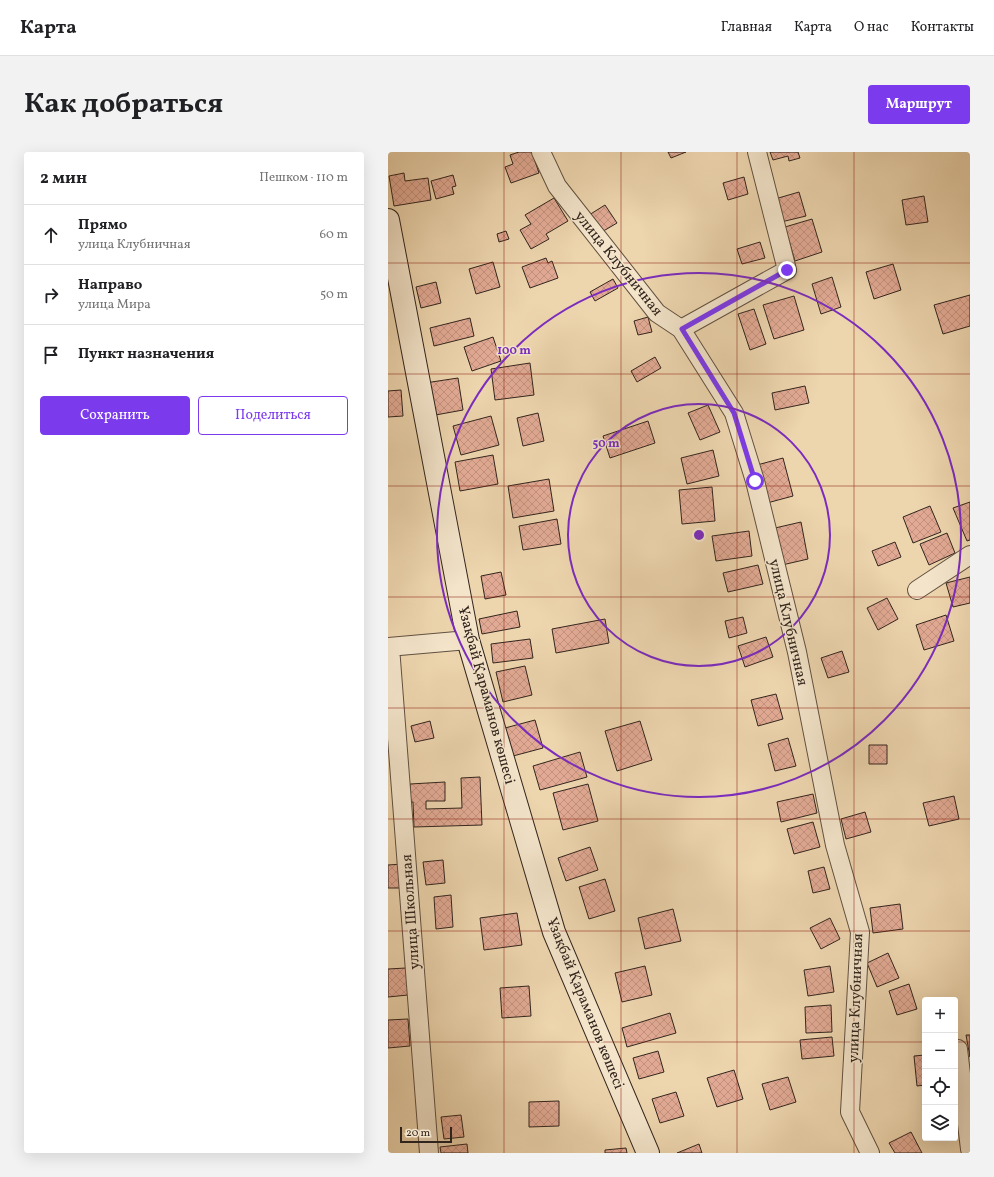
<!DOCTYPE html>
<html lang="ru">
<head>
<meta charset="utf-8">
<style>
  body { margin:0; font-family:Vollkorn,serif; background:#f2f2f2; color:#202124 }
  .controls { position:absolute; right:12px; bottom:12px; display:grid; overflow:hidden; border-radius:4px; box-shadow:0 4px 16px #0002 }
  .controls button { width:36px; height:36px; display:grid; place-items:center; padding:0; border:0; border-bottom:1px solid #e0e0e0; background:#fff; color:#202124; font:20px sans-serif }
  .scale { position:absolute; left:12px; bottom:10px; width:52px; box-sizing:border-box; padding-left:4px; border:2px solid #32251d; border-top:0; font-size:11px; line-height:14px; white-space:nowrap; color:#32251d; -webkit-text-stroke:3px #f3e4ca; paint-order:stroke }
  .stop { position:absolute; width:12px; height:12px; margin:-9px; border:3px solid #7c3aed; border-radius:50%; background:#fff }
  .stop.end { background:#7c3aed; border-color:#fff; box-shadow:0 1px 4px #0008 }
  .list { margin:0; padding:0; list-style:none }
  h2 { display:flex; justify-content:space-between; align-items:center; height:52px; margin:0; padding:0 16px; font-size:17px }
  h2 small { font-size:13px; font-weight:400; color:#757577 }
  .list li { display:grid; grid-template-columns:26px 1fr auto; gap:12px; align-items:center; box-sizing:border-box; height:60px; padding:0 16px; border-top:1px solid #e0e0e0 }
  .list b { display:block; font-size:15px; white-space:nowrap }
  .list p { margin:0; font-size:13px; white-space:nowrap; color:#757577 }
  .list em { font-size:13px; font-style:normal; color:#757577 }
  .actions { display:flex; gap:8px; padding:12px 16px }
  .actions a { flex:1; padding:9px 0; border:1px solid #7c3aed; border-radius:4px; text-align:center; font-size:14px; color:#7c3aed }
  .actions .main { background:#7c3aed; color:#fff }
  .icon { flex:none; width:22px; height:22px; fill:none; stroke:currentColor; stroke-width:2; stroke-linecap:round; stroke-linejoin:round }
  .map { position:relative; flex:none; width:582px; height:1001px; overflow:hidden; border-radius:4px }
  header { display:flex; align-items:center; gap:24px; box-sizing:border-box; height:56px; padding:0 20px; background:#fff; border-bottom:1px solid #e0e0e0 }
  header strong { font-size:19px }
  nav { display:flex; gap:22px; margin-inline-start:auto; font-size:14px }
  .intro { display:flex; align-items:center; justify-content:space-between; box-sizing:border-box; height:96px; padding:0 24px }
  h1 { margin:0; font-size:28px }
  .button { padding:10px 18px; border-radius:4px; background:#7c3aed; color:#fff; font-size:14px; font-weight:700 }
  main { display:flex; gap:24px; padding:0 24px }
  aside { flex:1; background:#fff; border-radius:4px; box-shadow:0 4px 16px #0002 }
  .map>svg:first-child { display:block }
  .building { fill:url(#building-cross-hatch); stroke:#32251d }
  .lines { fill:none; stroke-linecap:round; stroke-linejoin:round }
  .street-casing { stroke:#615141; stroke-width:20 }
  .secondary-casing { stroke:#32251d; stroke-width:24 }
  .street { stroke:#f3e4ca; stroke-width:18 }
  .secondary { stroke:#f3e4ca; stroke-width:22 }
  .route { stroke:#7c3aed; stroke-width:5 }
  .grid { fill:none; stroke:#8f2418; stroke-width:1; stroke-opacity:0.55 }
  .ring { fill:none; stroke:#7b2cbf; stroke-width:2 }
  .labels { text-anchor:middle; stroke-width:3; stroke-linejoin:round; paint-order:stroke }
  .street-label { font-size:15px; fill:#32251d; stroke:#f3e4ca }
  .centre { fill:#7b2cbf; stroke:#f3e4ca; stroke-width:2 }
  .ring-label { font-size:12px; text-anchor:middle; font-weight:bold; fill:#7b2cbf; stroke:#f3e4ca; stroke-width:3; stroke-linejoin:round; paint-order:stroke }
</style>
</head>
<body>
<header>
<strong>Карта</strong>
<nav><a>Главная</a><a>Карта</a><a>О нас</a><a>Контакты</a></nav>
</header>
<div class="intro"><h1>Как добраться</h1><a class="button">Маршрут</a></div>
<main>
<aside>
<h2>2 мин<small>Пешком · 110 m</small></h2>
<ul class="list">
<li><svg class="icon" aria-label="ahead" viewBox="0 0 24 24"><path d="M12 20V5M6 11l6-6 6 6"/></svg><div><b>Прямо</b><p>улица Клубничная</p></div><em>60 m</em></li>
<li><svg class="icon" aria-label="right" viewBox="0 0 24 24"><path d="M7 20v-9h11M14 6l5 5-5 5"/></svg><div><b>Направо</b><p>улица Мира</p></div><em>50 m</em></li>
<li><svg class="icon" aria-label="arrive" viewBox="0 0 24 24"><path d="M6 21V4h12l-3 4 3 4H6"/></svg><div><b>Пункт назначения</b></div></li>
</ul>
<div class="actions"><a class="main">Сохранить</a><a>Поделиться</a></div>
</aside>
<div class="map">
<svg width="582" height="1001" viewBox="0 0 582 1001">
  <defs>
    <pattern id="building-cross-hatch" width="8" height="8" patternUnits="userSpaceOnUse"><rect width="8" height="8" fill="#e2aa94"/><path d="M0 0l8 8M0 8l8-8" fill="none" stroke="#c2927f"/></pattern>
  </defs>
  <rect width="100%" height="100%" fill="#edd5ae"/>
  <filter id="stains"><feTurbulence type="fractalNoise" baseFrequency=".005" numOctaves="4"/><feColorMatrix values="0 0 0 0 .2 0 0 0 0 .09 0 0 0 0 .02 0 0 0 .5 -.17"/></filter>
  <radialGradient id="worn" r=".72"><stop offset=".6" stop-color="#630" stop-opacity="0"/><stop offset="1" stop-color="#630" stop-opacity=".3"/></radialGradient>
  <path class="building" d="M131,0H144L151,21L123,31L117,15L125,12L122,3Z
    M280,0H298L283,6Z
    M382,0H410L412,6L401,9L400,4L385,8Z
    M16,21L17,29L40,26L43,48L6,54L1,24Z
    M65,23L68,34L64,35L66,42L48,47L43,29Z
    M356,25L360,42L340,48L335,31Z
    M411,40L418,64L393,70L387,47Z
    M536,44L540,70L518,73L514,48Z
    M166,46L180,69L158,82L161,87L143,97L132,78L143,72L137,63Z
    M217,53L229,71L212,81L201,63Z
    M424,67L434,100L407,109L397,75Z
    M118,79L121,87L111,90L109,82Z
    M372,90L377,106L354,112L349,97Z
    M158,106L160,111L164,109L170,126L142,136L134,115Z
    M105,110L112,135L88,142L81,117Z
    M505,112L513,138L486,147L478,120Z
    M444,125L453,155L433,162L424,132Z
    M225,127L230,136L207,149L202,140Z
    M48,130L53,151L33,156L28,135Z
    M582,143V174L555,182L546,153Z
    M406,144L416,178L386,187L375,153Z
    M366,157L378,192L362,198L350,162Z
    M260,165L264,180L250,183L246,169Z
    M82,166L86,184L46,194L42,176Z
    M105,185L113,209L84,219L76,195Z
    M267,205L273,216L249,230L243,219Z
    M142,211L146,243L107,248L103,217Z
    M70,226L75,258L42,264L37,231Z
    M417,234L421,251L387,258L384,241Z
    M13,238L15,264L0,265V239Z
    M320,253L332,280L312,288L300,261Z
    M150,261L156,289L135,294L129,266Z
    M103,264L111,293L73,303L65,274Z
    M260,269L267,291L222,306L215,284Z
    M325,298L331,324L299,332L293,306Z
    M105,303L110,332L72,339L67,310Z
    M395,306L405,344L379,351L369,313Z
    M161,327L166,359L125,366L120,334Z
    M324,335L327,369L294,372L291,338Z
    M582,350V388L579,389L565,356Z
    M542,354L553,380L525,391L515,365Z
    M169,367L173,392L135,398L131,374Z
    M413,370L420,407L394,413L387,376Z
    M361,379L364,404L328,409L324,384Z
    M559,381L567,401L541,413L532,392Z
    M507,390L513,405L490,414L484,399Z
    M370,413L375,432L340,440L335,421Z
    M113,420L118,443L97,447L93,424Z
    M582,425V451L565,455L558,431Z
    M499,446L510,467L490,478L479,456Z
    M129,459L132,475L94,482L91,467Z
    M558,463L566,489L536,498L528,473Z
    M355,465L359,481L341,486L337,469Z
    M217,467L221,491L168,501L164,477Z
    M378,485L385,505L357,515L350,494Z
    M142,487L145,506L105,511L103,492Z
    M454,499L461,520L440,526L433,506Z
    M137,514L144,543L115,550L108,520Z
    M388,542L395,567L370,574L363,548Z
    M147,568L155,596L125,604L117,576Z
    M42,569L46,586L27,590L23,574Z
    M252,569L264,608L229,619L217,579Z
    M400,586L408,614L387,619L380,592Z
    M481,593H499V612H481Z
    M192,600L199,625L152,638L145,614Z
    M92,625L94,673L26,675L25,650H22V632L57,630V649H38V657L74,656L73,626Z
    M200,632L210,669L175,678L165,641Z
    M425,642L429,661L393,670L389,650Z
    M566,644L571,667L541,674L535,651Z
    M477,660L483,680L458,687L453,667Z
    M425,670L432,695L406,702L399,677Z
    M202,695L210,718L178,729L170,706Z
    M55,708L57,731L38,733L35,710Z
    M14,712L16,736H0V713Z
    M436,715L442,737L425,741L420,719Z
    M217,727L227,759L201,767L191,735Z
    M63,743L65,775L48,777L46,745Z
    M512,752L515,777L485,781L482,756Z
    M285,757L293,789L257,797L250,766Z
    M129,761L134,793L96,798L92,766Z
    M442,766L452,787L433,797L422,776Z
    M500,801L511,826L489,835L479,811Z
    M257,814L264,843L234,850L227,821Z
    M442,814L446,840L420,844L416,818Z
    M18,816L20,843L0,845V817Z
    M521,832L529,857L509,863L501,839Z
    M141,834L143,864L114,866L112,836Z
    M443,853L444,880L418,881L417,855Z
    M282,861L288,881L239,895L234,876Z
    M20,867L22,894L0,896V868Z
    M578,883H582V905Z
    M444,885L446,904L414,907L412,888Z
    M270,899L276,920L251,927L245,906Z
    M537,903V933L529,934L526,904Z
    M346,918L355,947L329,955L319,926Z
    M400,925L408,950L382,958L374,932Z
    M288,940L296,964L272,971L264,947Z
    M171,949V974L141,975V950Z
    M73,963L76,985L56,987L53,965Z
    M523,980L534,1001H507L501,991Z
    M79,992L80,1001H53L52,995Z
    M311,992L314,1001H289Z
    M238,996L239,1001H217V998Z"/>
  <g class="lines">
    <g class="street-casing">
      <path id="street" d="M153,0L169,34L269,161L293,177L346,261L367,329L409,500L447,693L472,780L462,960L482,1001
        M293,177L399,118L369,0
        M529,438L582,403
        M0,495L80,488
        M2,495L41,1001
        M570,897L582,997"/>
    </g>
    <g class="secondary-casing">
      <path id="secondary" d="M0,68L80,488L166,780L260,1001"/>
    </g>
    <use href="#street" class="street"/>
    <use href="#secondary" class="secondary"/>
  </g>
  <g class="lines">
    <path class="route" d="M367,329L346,261L294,177L399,118"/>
  </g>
  <path class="grid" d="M116,0V1001M233,0V1001M349,0V1001M466,0V1001M0,111H582M0,222H582M0,334H582M0,445H582M0,556H582M0,667H582M0,779H582M0,890H537M567,890H582"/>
  <g class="ring">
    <circle cx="311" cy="383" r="131"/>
    <circle cx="311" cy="383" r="262"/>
  </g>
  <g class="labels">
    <g class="street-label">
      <text transform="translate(231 111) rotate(51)" y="5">улица Клубничная</text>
      <text transform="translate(401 470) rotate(77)" y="5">улица Клубничная</text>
      <text transform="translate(99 543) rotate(75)" y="5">Ұзақбай Қараманов көшесі</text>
      <text transform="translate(22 760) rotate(-94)" y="5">улица Школьная</text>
      <text transform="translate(467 846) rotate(-88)" y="5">улица Клубничная</text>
      <text transform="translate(198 851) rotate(68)" y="5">Ұзақбай Қараманов көшесі</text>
    </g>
  </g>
  <circle cx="311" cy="383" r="6" class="centre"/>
  <g class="ring-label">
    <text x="126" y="202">100 m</text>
    <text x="218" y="295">50 m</text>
  </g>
  <rect width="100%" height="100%" filter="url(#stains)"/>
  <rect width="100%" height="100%" fill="url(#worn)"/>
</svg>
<div class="controls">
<button>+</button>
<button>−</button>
<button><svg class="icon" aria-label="locate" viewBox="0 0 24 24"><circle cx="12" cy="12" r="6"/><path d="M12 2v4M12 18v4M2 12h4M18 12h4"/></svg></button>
<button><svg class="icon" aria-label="layers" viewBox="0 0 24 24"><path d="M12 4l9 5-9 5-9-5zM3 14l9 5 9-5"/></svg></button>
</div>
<div class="scale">20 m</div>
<div class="stop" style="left:367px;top:329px"></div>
<div class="stop end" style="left:399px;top:118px"></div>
</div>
</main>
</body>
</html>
